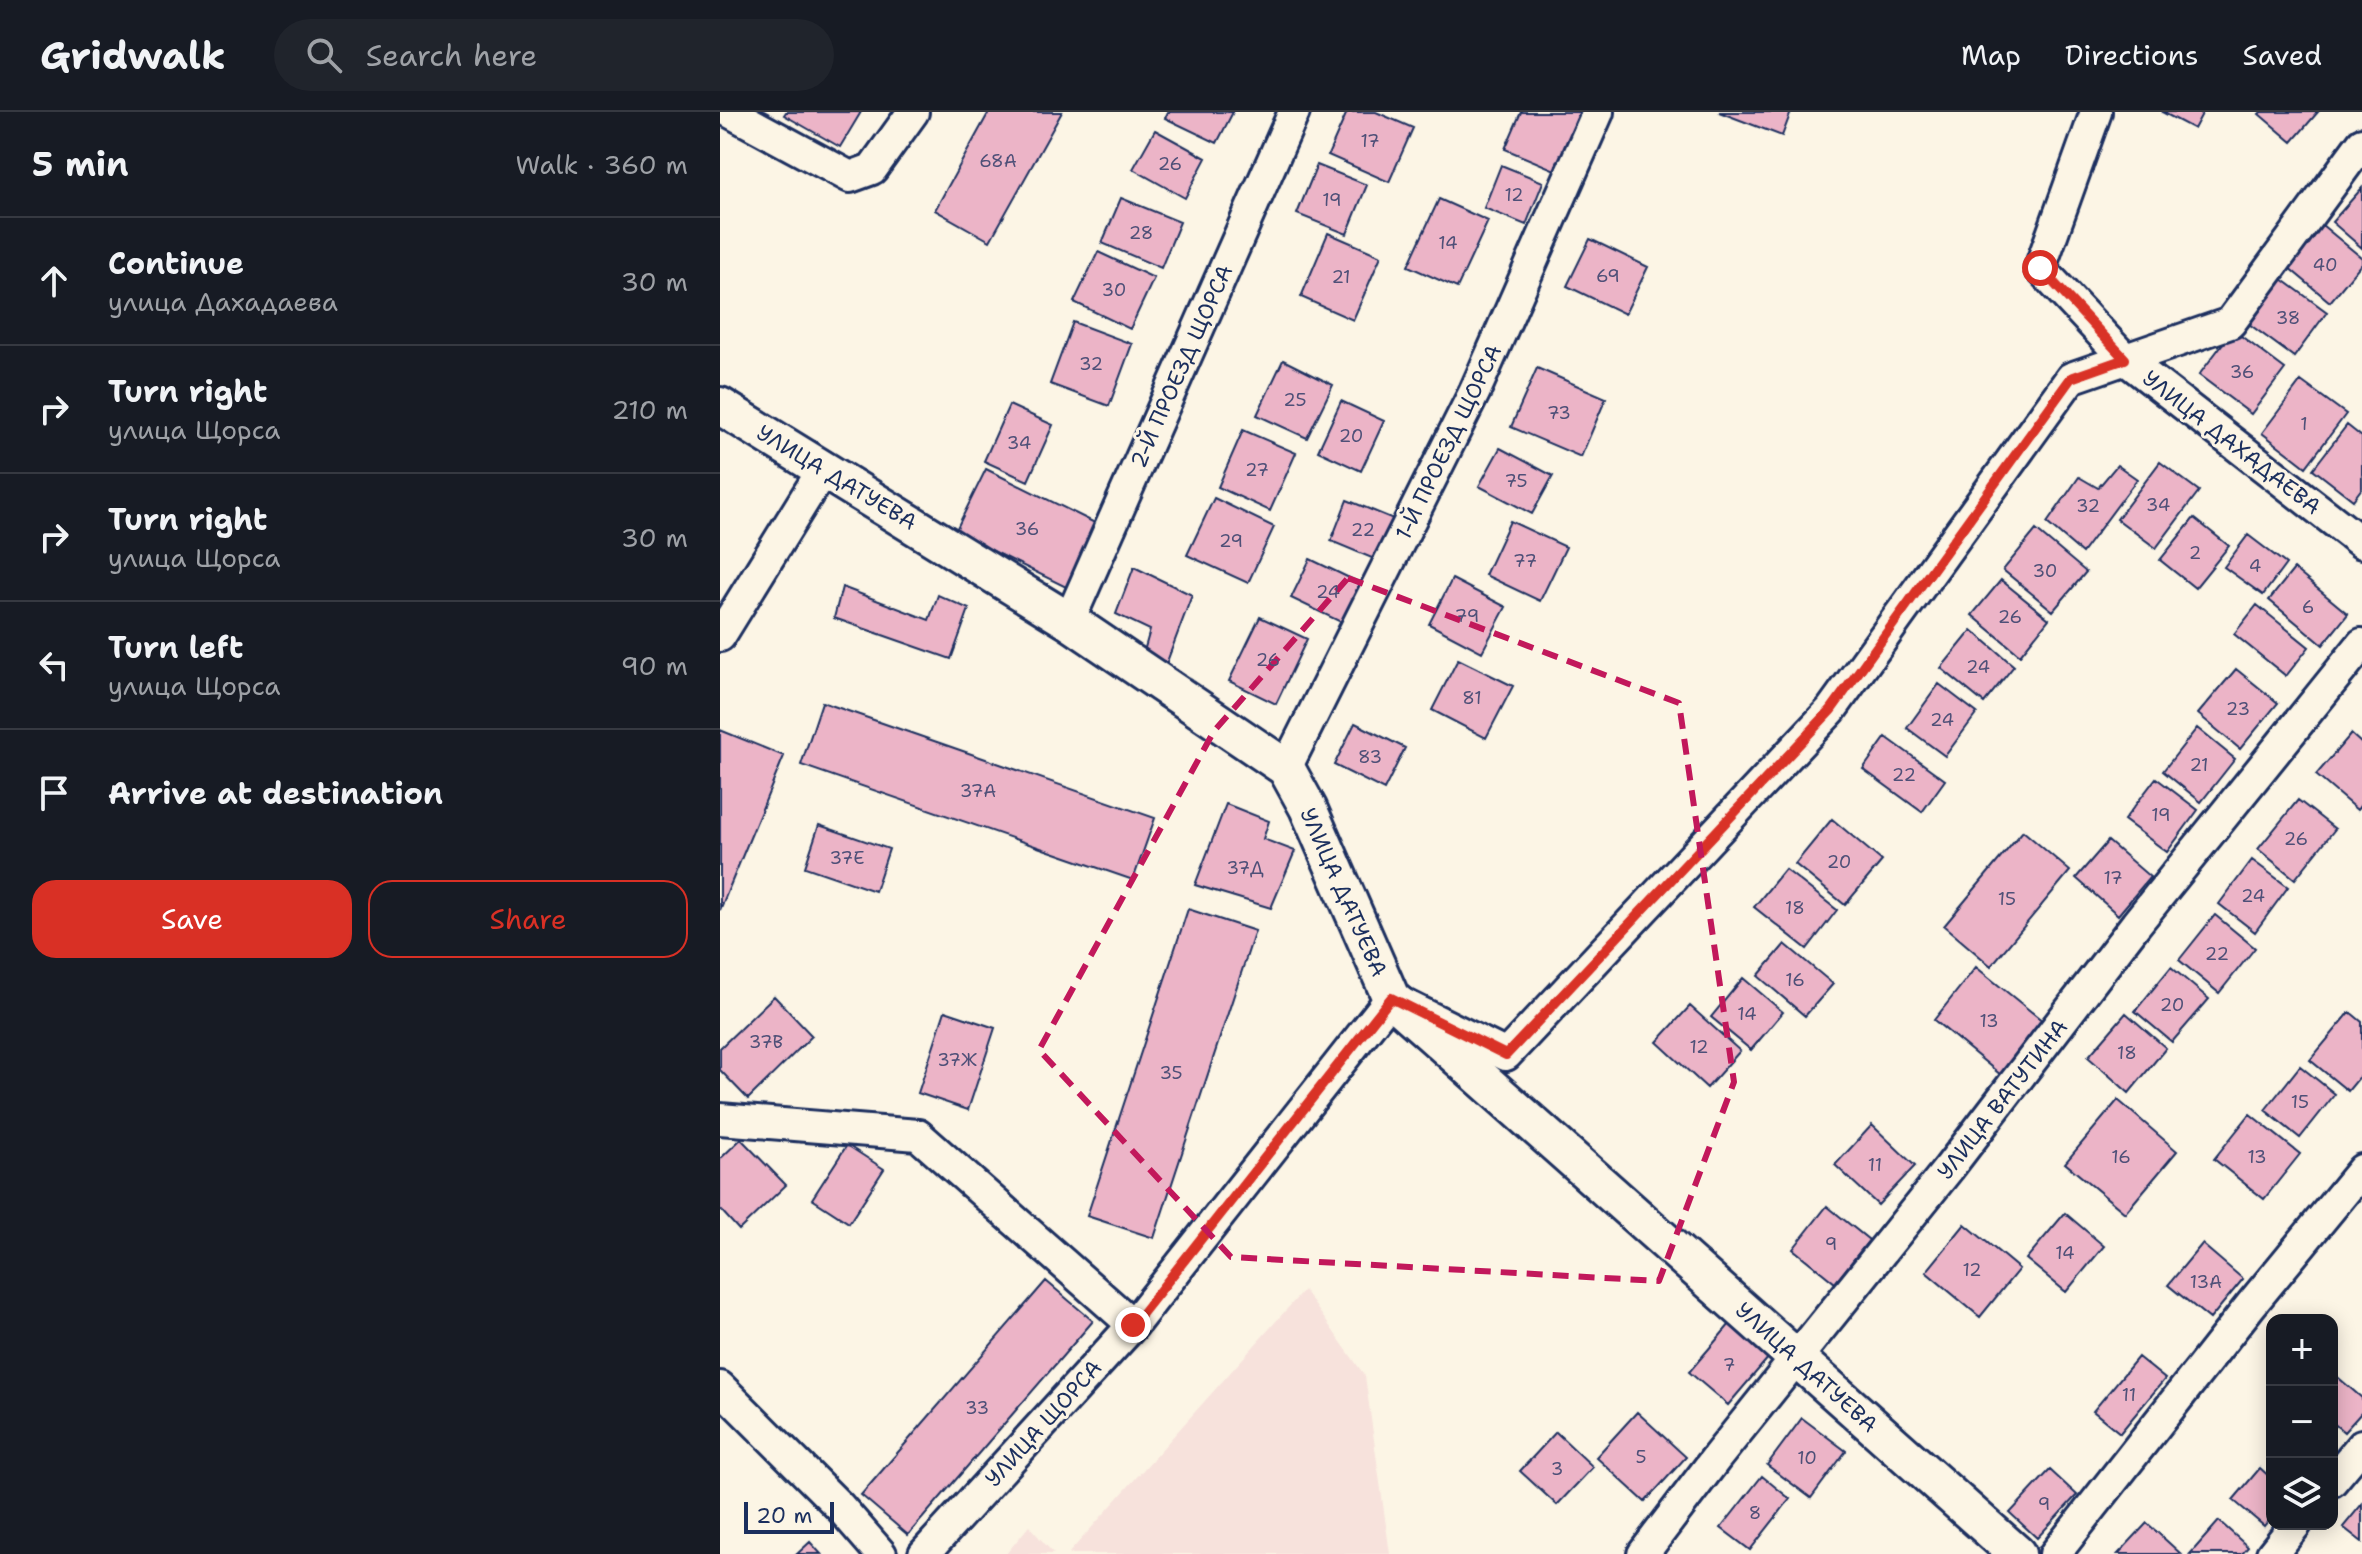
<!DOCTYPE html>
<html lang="en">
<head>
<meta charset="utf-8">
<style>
  body { margin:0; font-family:"Shantell Sans",sans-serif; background:#20242c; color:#f1f3f6 }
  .controls { position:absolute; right:24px; bottom:24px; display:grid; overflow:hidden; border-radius:16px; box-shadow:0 4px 20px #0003 }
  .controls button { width:72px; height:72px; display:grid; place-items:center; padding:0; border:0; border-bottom:2px solid #363941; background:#171b24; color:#f1f3f6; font:40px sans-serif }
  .scale { position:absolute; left:24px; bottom:20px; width:90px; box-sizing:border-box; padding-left:8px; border:4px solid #1b2f5e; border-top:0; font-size:22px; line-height:28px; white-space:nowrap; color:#1b2f5e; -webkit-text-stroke:6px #fcf5e5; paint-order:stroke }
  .stop { position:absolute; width:24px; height:24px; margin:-18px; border:6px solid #d93025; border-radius:50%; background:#fff }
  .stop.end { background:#d93025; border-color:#fff; box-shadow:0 2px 8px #0008 }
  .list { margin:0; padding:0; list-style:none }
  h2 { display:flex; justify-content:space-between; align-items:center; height:104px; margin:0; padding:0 32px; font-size:34px }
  h2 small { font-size:26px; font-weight:400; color:#9ea1a6 }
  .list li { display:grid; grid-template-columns:52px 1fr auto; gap:24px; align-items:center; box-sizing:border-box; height:128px; padding:0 32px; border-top:2px solid #363941 }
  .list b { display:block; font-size:30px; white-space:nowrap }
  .list p { margin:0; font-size:26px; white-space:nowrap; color:#9ea1a6 }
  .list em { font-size:26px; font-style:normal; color:#9ea1a6 }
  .actions { display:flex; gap:16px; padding:24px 32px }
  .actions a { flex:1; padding:18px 0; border:2px solid #d93025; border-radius:24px; text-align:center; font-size:28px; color:#d93025 }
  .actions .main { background:#d93025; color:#fff }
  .icon { flex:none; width:44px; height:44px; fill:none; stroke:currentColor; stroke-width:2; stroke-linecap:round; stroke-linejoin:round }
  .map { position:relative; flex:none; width:1642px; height:1442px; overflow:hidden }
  header { display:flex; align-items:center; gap:48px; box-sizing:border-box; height:112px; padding:0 40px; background:#171b24; border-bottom:2px solid #363941 }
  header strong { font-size:38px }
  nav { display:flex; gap:44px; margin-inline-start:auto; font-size:28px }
  .search { width:560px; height:72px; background:#20242c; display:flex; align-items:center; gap:20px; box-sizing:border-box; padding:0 28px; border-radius:44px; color:#9ea1a6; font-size:30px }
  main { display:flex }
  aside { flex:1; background:#171b24 }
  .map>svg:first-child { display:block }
  .built { fill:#f7e2dc }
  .building { fill:#ecb4c7; stroke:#1b2f5e; stroke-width:2 }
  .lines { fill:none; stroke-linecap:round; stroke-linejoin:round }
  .minor-casing { stroke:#1b2f5e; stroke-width:36 }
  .tertiary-casing { stroke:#1b2f5e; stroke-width:42 }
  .minor { stroke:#fcf5e5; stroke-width:30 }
  .tertiary { stroke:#fcf5e5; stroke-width:36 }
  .route { stroke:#d93025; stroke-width:10 }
  .marked { fill:none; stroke:#c2185b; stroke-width:6; stroke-dasharray:16 10; stroke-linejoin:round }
  .labels { text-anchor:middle; stroke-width:6; stroke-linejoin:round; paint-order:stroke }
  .number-label { font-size:18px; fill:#4f5078 }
  .street-label { font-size:22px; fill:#1b2f5e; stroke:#fcf5e5 }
</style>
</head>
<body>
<header>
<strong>Gridwalk</strong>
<div class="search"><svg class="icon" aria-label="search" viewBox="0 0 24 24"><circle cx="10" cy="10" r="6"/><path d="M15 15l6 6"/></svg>Search here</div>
<nav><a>Map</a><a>Directions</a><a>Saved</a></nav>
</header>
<main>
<aside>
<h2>5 min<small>Walk · 360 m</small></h2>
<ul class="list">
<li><svg class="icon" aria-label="ahead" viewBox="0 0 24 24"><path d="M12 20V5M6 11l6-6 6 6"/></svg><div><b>Continue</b><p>улица Дахадаева</p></div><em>30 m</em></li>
<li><svg class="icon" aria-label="right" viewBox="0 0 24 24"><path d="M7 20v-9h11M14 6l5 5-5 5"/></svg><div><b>Turn right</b><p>улица Щорса</p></div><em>210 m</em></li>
<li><svg class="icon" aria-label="right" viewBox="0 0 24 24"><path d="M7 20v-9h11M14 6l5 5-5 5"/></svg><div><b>Turn right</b><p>улица Щорса</p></div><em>30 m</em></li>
<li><svg class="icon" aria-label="left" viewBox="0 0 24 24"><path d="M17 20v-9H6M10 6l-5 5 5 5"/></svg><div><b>Turn left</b><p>улица Щорса</p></div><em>90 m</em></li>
<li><svg class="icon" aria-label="arrive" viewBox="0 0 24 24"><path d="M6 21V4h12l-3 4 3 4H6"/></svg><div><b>Arrive at destination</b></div></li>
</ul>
<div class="actions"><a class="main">Save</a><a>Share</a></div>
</aside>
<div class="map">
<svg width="1642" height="1442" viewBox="0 0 1642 1442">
  <rect width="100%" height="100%" fill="#fcf5e5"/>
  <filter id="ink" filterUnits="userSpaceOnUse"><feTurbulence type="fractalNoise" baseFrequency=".0125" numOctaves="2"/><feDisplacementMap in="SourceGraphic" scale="16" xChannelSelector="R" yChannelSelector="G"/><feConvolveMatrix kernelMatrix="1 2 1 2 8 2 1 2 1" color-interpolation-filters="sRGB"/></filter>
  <g filter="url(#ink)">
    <path class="built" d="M584,1178L645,1264L670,1442H348Z
      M309,1414L334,1442H286Z"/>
    <path class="building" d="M66,0H141L120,35L64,3Z
      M269,0H342L270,129L215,98Z
      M448,0H513L497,31L445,6Z
      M627,0H656L693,16L669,70L608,43Z
      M801,0H860L835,58L785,37Z
      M999,0H1071L1062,24Z
      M1442,0H1483L1474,17Z
      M1541,0H1598L1572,30L1539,2Z
      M435,18L486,46L465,86L413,57Z
      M597,53L647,73L627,122L577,102Z
      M781,53L823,70L806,113L764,96Z
      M1642,76V136L1612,110Z
      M401,86L460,110L441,156L382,131Z
      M719,87L768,109L737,176L688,154Z
      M1602,113L1642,146V151L1610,190L1568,155Z
      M608,121L661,144L633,208L581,185Z
      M870,127L928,155L905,202L847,174Z
      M378,140L434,166L410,217L354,190Z
      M1562,167L1607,200L1574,245L1529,212Z
      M353,210L412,232L389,294L330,272Z
      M1513,218L1565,257L1531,302L1479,263Z
      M563,248L613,273L587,326L537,303Z
      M817,256L886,286L861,345L791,315Z
      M1581,269L1626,302L1586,355L1542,321Z
      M621,289L664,309L641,359L598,339Z
      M289,293L333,313L308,369L264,349Z
      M1627,313L1642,325V376L1633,388L1593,357Z
      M523,318L576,341L550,399L498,375Z
      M780,336L833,364L812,402L759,374Z
      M1440,350L1479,379L1436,436L1397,407Z
      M1397,353L1417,367L1362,441L1327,411L1359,365L1378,376Z
      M266,357L379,413L348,476L235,420Z
      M494,386L554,415L528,471L467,443Z
      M627,388L676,408L659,449L611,429Z
      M1474,406L1509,434L1475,476L1440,448Z
      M790,409L846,435L820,489L765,463Z
      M1316,418L1366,460L1333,499L1283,458Z
      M1528,423L1566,452L1543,483L1504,455Z
      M590,447L644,473L625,512L571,486Z
      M414,455L472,483L445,555L423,543L430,518L396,502Z
      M1574,457L1628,502L1603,533L1549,488Z
      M732,467L786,495L762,540L709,512Z
      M1281,468L1329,507L1300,543L1252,503Z
      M122,475L209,508L218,483L249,497L231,547L114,506Z
      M1537,493L1589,535L1566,564L1514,522Z
      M540,505L587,527L556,592L509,569Z
      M1252,518L1294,554L1264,591L1221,556Z
      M738,547L793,574L766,626L712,598Z
      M1516,557L1558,591L1520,637L1478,602Z
      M1219,572L1257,601L1225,644L1187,616Z
      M102,590L435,706L413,768L81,653Z
      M635,611L685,636L664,678L614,653Z
      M1477,616L1515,647L1481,690L1443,659Z
      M0,618L64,644L0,798Z
      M1631,622L1642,632V691L1637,698L1596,663Z
      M1166,625L1225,668L1202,700L1143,657Z
      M1436,666L1478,698L1447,740L1404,708Z
      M1578,688L1615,717L1575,767L1538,737Z
      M506,692L549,709L543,727L575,739L551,796L475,773Z
      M1112,707L1162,749L1125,793L1075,752Z
      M99,713L169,737L155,779L85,755Z
      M1303,719L1350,759L1271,854L1224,814Z
      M1388,729L1430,765L1398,803L1356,766Z
      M1532,748L1568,775L1535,820L1499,792Z
      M1065,757L1117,798L1087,837L1034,795Z
      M468,797L535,819L434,1126L367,1104Z
      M1495,803L1535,836L1499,881L1459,848Z
      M1065,832L1113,872L1085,904L1038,864Z
      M1256,855L1324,910L1281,963L1214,908Z
      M1451,855L1489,887L1452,930L1415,899Z
      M1023,866L1063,900L1031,938L991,905Z
      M54,884L92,924L28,987L0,958V936Z
      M970,894L1020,939L987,976L937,930Z
      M225,899L275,916L248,998L198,981Z
      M1630,900L1642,910V962L1628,979L1590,948Z
      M1406,901L1446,936L1409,981L1368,945Z
      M1580,954L1615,982L1580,1026L1545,998Z
      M1398,988L1457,1039L1405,1101L1345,1051Z
      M1530,1002L1580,1042L1544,1087L1494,1047Z
      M1152,1013L1195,1054L1158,1093L1115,1053Z
      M21,1027L66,1073L19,1118L0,1097V1047Z
      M127,1033L164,1057L129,1111L92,1087Z
      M1107,1094L1149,1128L1115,1171L1073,1137Z
      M1345,1101L1384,1134L1346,1180L1306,1147Z
      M1245,1112L1299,1157L1260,1205L1206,1160Z
      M1482,1132L1523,1167L1490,1207L1448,1173Z
      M326,1169L373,1209L188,1423L141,1383Z
      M1010,1212L1049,1245L1008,1293L969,1260Z
      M1418,1245L1445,1267L1400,1321L1373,1299Z
      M1614,1262L1642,1286V1300L1624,1320L1612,1310V1264Z
      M917,1300L966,1345L925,1390L876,1345Z
      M1082,1306L1126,1339L1091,1386L1047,1353Z
      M836,1320L873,1355L837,1393L800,1359Z
      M1540,1356L1552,1367V1404L1544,1414L1513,1388Z
      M1330,1358L1357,1383L1317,1426L1290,1401Z
      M1042,1364L1070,1387L1030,1438L1001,1416Z
      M1642,1392V1430L1623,1415Z
      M1499,1409L1528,1435L1522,1442H1470Z
      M1427,1411L1461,1442H1398Z
      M90,1430L101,1442H77Z"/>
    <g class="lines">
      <g class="minor-casing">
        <path id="minor" d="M10,0L130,65L152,57L193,0
          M1376,0L1320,156L1405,247L1642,431
          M349,509L574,0
          M0,524L104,356
          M566,656L755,279L878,0
          M0,1007L198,1023L413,1213
          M0,1275L120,1395L161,1442
          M1612,1369L1642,1333
          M204,1442L413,1213L671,886L786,943L1111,598L1351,266L1510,211L1642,31
          M923,1442L997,1345L1229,1056L1416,812L1642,532
          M1335,1442L1530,1194L1642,1058
          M1552,1442L1576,1412"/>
      </g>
      <g class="tertiary-casing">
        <path id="tertiary" d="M0,294L349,509L566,656L588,696L671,886L1297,1442"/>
      </g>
      <use href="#minor" class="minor"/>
      <use href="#tertiary" class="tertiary"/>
    </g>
  </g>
  <g class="lines" filter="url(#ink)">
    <path class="route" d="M413,1213L671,886L786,943L1111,598L1351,266L1405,247L1320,156"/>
  </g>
  <path class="marked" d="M628,466L959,591L1014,970L939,1169L511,1145L319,938L494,619Z"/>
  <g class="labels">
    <g class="number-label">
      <text x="650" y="35">17</text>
      <text x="278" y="55">68А</text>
      <text x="450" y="58">26</text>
      <text x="794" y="89">12</text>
      <text x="612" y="94">19</text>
      <text x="421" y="127">28</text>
      <text x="728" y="137">14</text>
      <text x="1605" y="159">40</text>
      <text x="888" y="170">69</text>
      <text x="621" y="171">21</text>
      <text x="394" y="184">30</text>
      <text x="1568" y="212">38</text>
      <text x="371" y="258">32</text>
      <text x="1522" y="266">36</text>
      <text x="575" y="294">25</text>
      <text x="839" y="307">73</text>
      <text x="1584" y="318">1</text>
      <text x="631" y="330">20</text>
      <text x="299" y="337">34</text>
      <text x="537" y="364">27</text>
      <text x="796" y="375">75</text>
      <text x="1438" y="399">34</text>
      <text x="1368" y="400">32</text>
      <text x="307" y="423">36</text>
      <text x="643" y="424">22</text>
      <text x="511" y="435">29</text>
      <text x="1475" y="447">2</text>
      <text x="805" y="455">77</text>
      <text x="1535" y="460">4</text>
      <text x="1325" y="465">30</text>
      <text x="608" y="486">24</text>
      <text x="1588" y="501">6</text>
      <text x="747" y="510">79</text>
      <text x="1290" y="511">26</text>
      <text x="548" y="554">26</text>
      <text x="1258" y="561">24</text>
      <text x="752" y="592">81</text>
      <text x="1518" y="603">23</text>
      <text x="1222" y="614">24</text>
      <text x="650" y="651">83</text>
      <text x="1479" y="659">21</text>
      <text x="1184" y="669">22</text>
      <text x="258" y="685">37А</text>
      <text x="1441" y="709">19</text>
      <text x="1576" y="733">26</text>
      <text x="127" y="752">37Е</text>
      <text x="1119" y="756">20</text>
      <text x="525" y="762">37Д</text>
      <text x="1393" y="772">17</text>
      <text x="1533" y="790">24</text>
      <text x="1287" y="793">15</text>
      <text x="1075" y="802">18</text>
      <text x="1497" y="848">22</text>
      <text x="1075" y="874">16</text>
      <text x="1452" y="899">20</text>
      <text x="1027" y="908">14</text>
      <text x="1269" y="915">13</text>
      <text x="46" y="936">37В</text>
      <text x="979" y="941">12</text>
      <text x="1407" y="947">18</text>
      <text x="237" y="954">37Ж</text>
      <text x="451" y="967">35</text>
      <text x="1580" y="996">15</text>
      <text x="1401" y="1051">16</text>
      <text x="1537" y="1051">13</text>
      <text x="1155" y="1059">11</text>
      <text x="1111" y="1138">9</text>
      <text x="1345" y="1147">14</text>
      <text x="1252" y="1164">12</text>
      <text x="1486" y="1176">13А</text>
      <text x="1009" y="1259">7</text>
      <text x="1409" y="1289">11</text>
      <text x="257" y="1302">33</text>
      <text x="921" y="1351">5</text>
      <text x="1087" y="1352">10</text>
      <text x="837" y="1363">3</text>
      <text x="1324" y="1398">9</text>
      <text x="1035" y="1407">8</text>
    </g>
    <g class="street-label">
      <text transform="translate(461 254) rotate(-66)" y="8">2-Й ПРОЕЗД ЩОРСА</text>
      <text transform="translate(728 330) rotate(-64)" y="8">1-Й ПРОЕЗД ЩОРСА</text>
      <text transform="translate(1512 330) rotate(38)" y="8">УЛИЦА ДАХАДАЕВА</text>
      <text transform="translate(117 365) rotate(31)" y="8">УЛИЦА ДАТУЕВА</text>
      <text transform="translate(624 780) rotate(66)" y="8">УЛИЦА ДАТУЕВА</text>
      <text transform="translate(1282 987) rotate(-52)" y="8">УЛИЦА ВАТУТИНА</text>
      <text transform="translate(1087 1255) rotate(42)" y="8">УЛИЦА ДАТУЕВА</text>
      <text transform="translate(323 1311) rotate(-48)" y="8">УЛИЦА ЩОРСА</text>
    </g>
  </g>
</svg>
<div class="controls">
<button>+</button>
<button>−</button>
<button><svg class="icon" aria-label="layers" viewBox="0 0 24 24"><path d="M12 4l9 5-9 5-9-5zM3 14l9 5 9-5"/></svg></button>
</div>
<div class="scale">20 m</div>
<div class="stop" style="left:1320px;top:156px"></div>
<div class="stop end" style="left:413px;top:1213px"></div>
</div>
</main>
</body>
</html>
